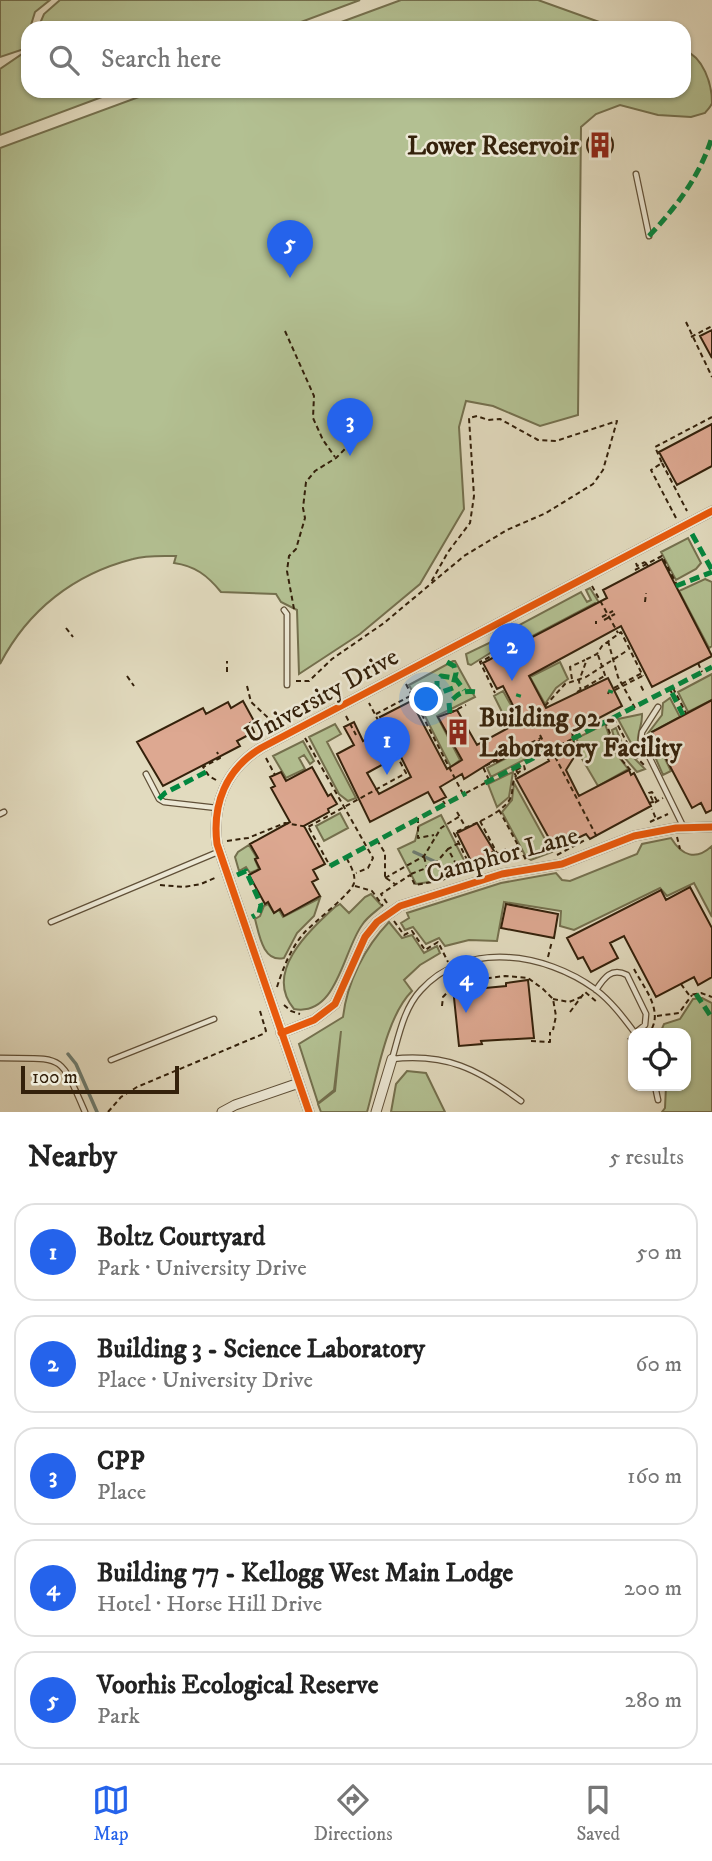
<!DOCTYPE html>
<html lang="en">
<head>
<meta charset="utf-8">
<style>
  body { margin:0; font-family:"IM FELL DW Pica",serif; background:#f2f2f2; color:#222 }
  .controls { position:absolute; right:21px; bottom:21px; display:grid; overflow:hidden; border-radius:14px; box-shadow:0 2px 5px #0004 }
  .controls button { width:63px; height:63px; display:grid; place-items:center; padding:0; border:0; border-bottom:2px solid #e0e0e0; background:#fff; color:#222; font:35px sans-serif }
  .scale { position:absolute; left:21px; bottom:18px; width:158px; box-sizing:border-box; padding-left:7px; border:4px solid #34210b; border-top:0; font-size:19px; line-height:24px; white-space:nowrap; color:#34210b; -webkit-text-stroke:5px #ece8d5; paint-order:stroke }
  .you { position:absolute; left:427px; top:700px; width:24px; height:24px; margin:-18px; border:5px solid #fff; border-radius:50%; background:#1a73e8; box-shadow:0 0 0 10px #1a73e833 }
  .badge { display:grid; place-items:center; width:46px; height:46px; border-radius:50%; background:#2563eb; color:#fff; font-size:23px; font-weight:700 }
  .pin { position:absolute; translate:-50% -58px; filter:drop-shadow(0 2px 4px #0008) }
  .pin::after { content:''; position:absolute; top:37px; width:24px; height:21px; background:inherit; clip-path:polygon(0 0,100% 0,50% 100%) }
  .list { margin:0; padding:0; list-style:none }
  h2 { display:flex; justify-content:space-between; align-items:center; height:91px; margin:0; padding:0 28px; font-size:30px }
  h2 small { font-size:23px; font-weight:400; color:#767676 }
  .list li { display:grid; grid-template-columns:46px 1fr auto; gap:21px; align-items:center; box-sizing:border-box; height:98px; margin:0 14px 14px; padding:0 14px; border:2px solid #e0e0e0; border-radius:21px }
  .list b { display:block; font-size:26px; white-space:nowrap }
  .list p { margin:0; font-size:23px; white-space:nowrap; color:#767676 }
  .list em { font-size:23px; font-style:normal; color:#767676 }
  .icon { flex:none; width:38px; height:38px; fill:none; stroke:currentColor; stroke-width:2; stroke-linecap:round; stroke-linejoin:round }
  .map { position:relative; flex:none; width:712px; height:1112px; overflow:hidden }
  .search { position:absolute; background:#fff; box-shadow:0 2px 5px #0004; left:21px; right:21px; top:21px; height:77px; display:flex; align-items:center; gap:18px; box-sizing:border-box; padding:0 24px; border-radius:21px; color:#767676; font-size:26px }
  .sheet { height:651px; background:#fff }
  nav { display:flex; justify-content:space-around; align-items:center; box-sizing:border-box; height:98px; border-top:2px solid #e0e0e0; background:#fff; font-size:19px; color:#767676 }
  nav a { display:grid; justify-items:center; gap:4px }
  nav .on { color:#2563eb }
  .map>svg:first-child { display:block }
  .green { fill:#b3c092; stroke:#74704e; stroke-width:2 }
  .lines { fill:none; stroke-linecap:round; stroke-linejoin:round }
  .stream { stroke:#6e7d71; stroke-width:3.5 }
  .building { fill:#dda891; stroke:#34210b; stroke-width:2; fill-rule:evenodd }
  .service-casing { stroke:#605038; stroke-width:7 }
  .minor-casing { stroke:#605038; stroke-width:11 }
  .path { stroke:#34210b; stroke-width:2; stroke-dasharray:5 3.5; stroke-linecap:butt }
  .service { stroke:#ece8d5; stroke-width:4.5 }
  .minor { stroke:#ece8d5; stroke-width:9 }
  .path-bridge { stroke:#34210b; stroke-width:2; stroke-dasharray:5 3.5; stroke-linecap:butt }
  .quiet { stroke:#00873e; stroke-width:5; stroke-dasharray:10 5; stroke-linecap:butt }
  .cycleway-casing { stroke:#ece8d5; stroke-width:11 }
  .cycleway { stroke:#e8590c; stroke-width:7 }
  .labels { text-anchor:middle; stroke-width:5; stroke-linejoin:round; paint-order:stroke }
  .poi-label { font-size:26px; font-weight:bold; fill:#34210b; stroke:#ece8d5; text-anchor:end }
  .street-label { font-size:26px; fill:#34210b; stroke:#ece8d5 }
</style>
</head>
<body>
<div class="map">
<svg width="712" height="1112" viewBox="0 0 712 1112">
  <rect width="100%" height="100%" fill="#e2dbbf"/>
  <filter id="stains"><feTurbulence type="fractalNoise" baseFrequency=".00286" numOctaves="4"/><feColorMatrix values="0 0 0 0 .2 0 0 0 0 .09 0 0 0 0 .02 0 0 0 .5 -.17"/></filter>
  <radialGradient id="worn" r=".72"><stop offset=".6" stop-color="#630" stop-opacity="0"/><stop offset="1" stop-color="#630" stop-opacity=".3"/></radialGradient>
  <path class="green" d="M0,0H50L35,12L30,28H28L24,49L0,57Z
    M60,0H360L285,28H38L44,14Z
    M401,0H538L616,28H325Z
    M28,50V91H118L0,135V69Z
    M684,50C703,57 712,83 712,103C711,107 707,110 705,113L691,117L658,115L620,105L596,114L581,127L578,415L540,426L493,406L466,401L459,427L464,509L420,584L360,634L299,674L297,610L281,602L276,594L221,592C207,575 195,566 174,563L176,556C162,556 146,555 133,559C74,574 28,610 0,664V148L155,91H684Z
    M688,538L701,563L696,569L676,580L661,552Z
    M705,579L712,582V646L709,648L679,591Z
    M590,588L603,609L600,611L595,603L502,652L495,638L581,592L587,602L591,600L586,590Z
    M491,642L495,650L471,665L468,664L466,654Z
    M453,661H455L475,697L437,716L460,760L451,767L409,685Z
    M560,662L568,679L556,688L545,704L530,677Z
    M712,674V700L688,712L678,692Z
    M503,691L520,721L512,725L506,714H503L494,696Z
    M670,698L680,717L652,732L671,771L663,775L646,736L662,715L663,703Z
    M642,714C643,729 633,735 641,754L638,756L618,719Z
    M335,724L341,734L327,742L356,798L348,801L339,794L309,737Z
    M605,724L615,752L628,769L598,786L578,752L577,738Z
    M616,728L624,748L645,769L637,772L618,750L612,730Z
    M303,741L314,761L310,764L304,755L299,758L305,769L286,778L273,756Z
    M536,743L539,749L537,753L491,777L487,768Z
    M513,772L509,797L497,807L488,784Z
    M514,783L552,852L531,860L526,857L502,812L512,800Z
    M340,813L348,828L324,841L316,826Z
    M441,815L469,870L436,881L416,884L398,849L415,841L419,826Z
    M671,838C682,856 696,861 712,846V917L694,883L667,896L660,888L574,930L560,926L561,911L504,902L497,941L469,940L445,946L439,938L426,944L413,927L405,930L401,923L409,918L407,913L501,883L556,873L562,880L570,881L637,854L642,844Z
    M249,845L257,858L255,860L259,869L250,873L246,867L239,871L235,857L238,852Z
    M371,894L382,906C375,912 367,917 362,925C343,951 337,1017 294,1009C263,972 310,930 335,907L340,904L349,913L365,897Z
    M320,898L314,916L297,933L284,958C263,963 259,934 255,919L260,916L264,906L268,904L274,913L279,910L283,917Z
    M389,922L402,938L412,935L424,953L437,946L440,953L420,965L404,980L412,991C386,1017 377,1077 367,1112H321L318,1104L335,1091L341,1031L334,1090L318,1103L299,1044L343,1017C347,982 365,947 389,922Z
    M702,998L712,1003V1112H662L665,1108L666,1086H686V1033H660L664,1024L680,1019L693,999Z
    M407,1071L426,1073L445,1112H391L396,1084Z"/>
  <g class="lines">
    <path class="stream" d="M414,852L438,863
      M68,1054L76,1064L97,1112"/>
  </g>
  <path class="building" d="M587 145a13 13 0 1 1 26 0a13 13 0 1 1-26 0Z
    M712,330V358L700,336Z
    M712,424V466L677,485L659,452Z
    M662,559L712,656L652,687L621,626L529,676L546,708L608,678L622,706L572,732L576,754L566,770L579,796L629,770L631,775L634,773L651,806L590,839L586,834L555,849L516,779L549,761L539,741L497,762L496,759L464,779L462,774L440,787L446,797L434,803L428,792L370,822L337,754L354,745L344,727L354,722L363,741L386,728L380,717L411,701L447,769L462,760L438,717L457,710L477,745L521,721L503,686L497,689L483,663L607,598L603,590ZM400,755L411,777L379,794L367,773Z
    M712,700V810L706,813L701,803L692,808L652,732Z
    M243,701L254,721L250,723L254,732L237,741L240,746L163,786L137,742L203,708L206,714L228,702L231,708Z
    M312,767L328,796L331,794L337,804L328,809L329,812L304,826L325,864L313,870L318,879L312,882L320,896L284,916L280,909L274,913L268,902L265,904L249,875L260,869L255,859L258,858L250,844L290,822L271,788L275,786L270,777L281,772L286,781Z
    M477,823L494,851L473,865L457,833Z
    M690,887L712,928V977L698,985L694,977L656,997L624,936L610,943L618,958L591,972L583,957L578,959L567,938L661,890L666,900Z
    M506,904L558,914L554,938L501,928Z
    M528,980L534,1038L481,1041L482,1044L459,1046L453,988L475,986V989L506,986V983Z"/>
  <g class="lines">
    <g class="service-casing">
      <path id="service" d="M636,174L649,236
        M284,610L287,614V685
        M658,707L642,732L641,740L683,826
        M146,774L159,799L164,802L217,808
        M0,814L4,812
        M51,922L218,852
        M0,1058C64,1059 59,1052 85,1112
        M111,1060L214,1019
        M655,1086L658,1100
        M521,1101C478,1069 446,1053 392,1059C399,1035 404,1008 421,990C467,940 545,953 595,989C611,1001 623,1017 635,1033L645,1025L646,1014L627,975C611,967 604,978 596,990"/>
    </g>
    <g class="minor-casing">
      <path id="minor" d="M281,1033L314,1020L335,1004L365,937L377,922L400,906L502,874L562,864L634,836L676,828L712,827
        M222,1112L235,1105L299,1083
        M309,1112L217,844C212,804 226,769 261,748L712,511
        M376,1112L392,1059"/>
    </g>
    <path class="path" d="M686,322L712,377
      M285,331L314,396L313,418L323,440L335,457
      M691,337L712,326
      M662,463L687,511
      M676,518L651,470L662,463L655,447L712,417
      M636,563L637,566L645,562
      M635,570L662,556L677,585
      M592,586L618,633
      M645,602L646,593
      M294,609L287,571L289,556L296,549L305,518L303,508L306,482L315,471L336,458L345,449
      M604,620L615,614
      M596,624V621
      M66,628L73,637
      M492,639L499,652L480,662L495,693
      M608,641L618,677L635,708
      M598,655L606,678
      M523,663V659
      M698,663L702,672
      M227,672V661
      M127,676L134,686
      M572,679L570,667L585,660
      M296,681H309L332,659L384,623L464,556L507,530L546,513L593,484L603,470L617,421L556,441L538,440L500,419L488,420L477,416L469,418L474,496L470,523L448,552L430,584
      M406,684L463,794
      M247,686L251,702L277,726
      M641,686L644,692
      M673,688L686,713
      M615,690L646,674
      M670,690L672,693
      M577,692L606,675
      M581,692L579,681L587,659L597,654L602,646L621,632L643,676
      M608,694L609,691
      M545,706L565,684L586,677L628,650
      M450,713L466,705
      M376,714L412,695
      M346,716L356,735
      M614,718L633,754L645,766
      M605,721L620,758L633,773
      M534,728L535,726
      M540,735L548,751
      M305,738L373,858L368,868L356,873
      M551,749L598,839
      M552,749L572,739
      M266,758L275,775
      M516,770L524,766L525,769L517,773
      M216,780L209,776L203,767L220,758L217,752
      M489,780L483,767L541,738
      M466,793L485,783
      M443,801L445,804
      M657,801L652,792L649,793L654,803L663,798
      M499,810L526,860
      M418,818V838L434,835
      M657,819L668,814
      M480,821L497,853
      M650,822L656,819L652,809
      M309,828L330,866
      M677,837L680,849
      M377,840L385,853V877
      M227,841L248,838L285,823L308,827L406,773L369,703
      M459,843L448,849L461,873
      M557,855L587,839
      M424,857L431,882
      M471,868L454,833C470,825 496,817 508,802C515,794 510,784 516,776L512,769
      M411,874L434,865L448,849
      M385,878L424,856L441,828L460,816
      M386,878L395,884
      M160,885L184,887L201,884L217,877
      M355,886L372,891L383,906
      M387,903L381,894L410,875L415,885L438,881L469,872L472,868L506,849
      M394,921L404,935L412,931L425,950L438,942L448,962
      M548,957L552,941
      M634,969C644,988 665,1012 649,1033
      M681,984L689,995L701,993L712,997
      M277,987C283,968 291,948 304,933C314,922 352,893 354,883C356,874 350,865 346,857
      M553,999L569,1002L581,997
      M284,1005L291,1011L300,1014
      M442,1006L443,997L457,982L505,976L528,978L543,989L553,999L556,1016L553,1030
      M570,1012L585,992L597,1002
      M657,1016L679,1013L692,995
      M628,1038L633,1044
      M531,1041L550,1042V1032
      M108,1112L121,1097L137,1087L263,1034L266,1031L260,1011L262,1009"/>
    <use href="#service" class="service"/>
    <use href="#minor" class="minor"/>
    <path class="path-bridge" d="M645,562L648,566
      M602,617L613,611
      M614,688L644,672
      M516,770L520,777
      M649,803L657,801
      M457,812L466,828"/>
    <path class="quiet" d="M649,236C677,206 700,176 712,137
      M692,534L712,570
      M676,586L712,572
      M447,662L454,666L456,673L453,685
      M453,688L442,692L437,688V681L441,676L455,678L464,690
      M610,693L611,690
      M672,693L683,715
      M518,697L519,694
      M450,713L449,703C459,693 462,690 477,692
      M572,739L712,667
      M485,783L551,749
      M159,799L165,793L206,772
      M330,866L466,793
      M237,875L246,871L261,905L259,913L252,917
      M696,994L712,1018"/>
    <g class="cycleway-casing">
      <path id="cycleway" d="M281,1033L314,1020L335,1004L365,937L377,922L400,906L502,874L562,864L634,836L676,828L712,827
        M309,1112L217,844C212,804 226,769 261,748L712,511"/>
    </g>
    <use href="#cycleway" class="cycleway"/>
  </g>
  <defs>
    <g id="building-bare" transform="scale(2.1)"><path d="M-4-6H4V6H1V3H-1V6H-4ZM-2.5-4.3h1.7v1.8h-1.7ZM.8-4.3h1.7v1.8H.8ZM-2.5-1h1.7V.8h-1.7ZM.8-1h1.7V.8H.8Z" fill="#8f2418" stroke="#ece8d5" stroke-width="2.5" paint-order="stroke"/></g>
  </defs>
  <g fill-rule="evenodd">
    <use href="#building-bare" x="600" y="145"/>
    <use href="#building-bare" x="458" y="732"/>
  </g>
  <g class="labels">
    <g class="poi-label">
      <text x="579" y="154">Lower Reservoir</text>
      <text x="479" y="726" text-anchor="start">Building 92 -<tspan x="479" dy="30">Laboratory Facility</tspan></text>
    </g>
    <g class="street-label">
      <text transform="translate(321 695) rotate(-29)" y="9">University Drive</text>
      <text transform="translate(502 854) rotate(-15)" y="9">Camphor Lane</text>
    </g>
  </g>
  <rect width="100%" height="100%" filter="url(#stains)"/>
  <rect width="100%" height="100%" fill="url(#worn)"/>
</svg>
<div class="controls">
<button><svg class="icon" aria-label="locate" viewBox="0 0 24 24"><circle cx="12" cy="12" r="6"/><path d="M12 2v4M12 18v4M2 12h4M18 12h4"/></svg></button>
</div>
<div class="scale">100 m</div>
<div class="you"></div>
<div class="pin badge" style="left:387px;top:775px">1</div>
<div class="pin badge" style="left:512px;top:681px">2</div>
<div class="pin badge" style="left:350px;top:456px">3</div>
<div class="pin badge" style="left:466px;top:1013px">4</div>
<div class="pin badge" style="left:290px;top:278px">5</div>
<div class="search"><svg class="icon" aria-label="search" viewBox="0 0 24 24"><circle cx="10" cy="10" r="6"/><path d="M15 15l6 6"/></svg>Search here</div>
</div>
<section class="sheet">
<h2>Nearby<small>5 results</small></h2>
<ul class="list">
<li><span class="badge">1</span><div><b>Boltz Courtyard</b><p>Park · University Drive</p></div><em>50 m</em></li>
<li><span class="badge">2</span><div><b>Building 3 - Science Laboratory</b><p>Place · University Drive</p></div><em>60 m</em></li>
<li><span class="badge">3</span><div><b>CPP</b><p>Place</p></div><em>160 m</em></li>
<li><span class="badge">4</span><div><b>Building 77 - Kellogg West Main Lodge</b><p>Hotel · Horse Hill Drive</p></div><em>200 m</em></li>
<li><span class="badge">5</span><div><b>Voorhis Ecological Reserve</b><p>Park</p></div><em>280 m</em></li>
</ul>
</section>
<nav>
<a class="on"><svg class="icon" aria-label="map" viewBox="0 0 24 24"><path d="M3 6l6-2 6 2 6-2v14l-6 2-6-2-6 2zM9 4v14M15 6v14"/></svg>Map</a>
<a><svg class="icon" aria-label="directions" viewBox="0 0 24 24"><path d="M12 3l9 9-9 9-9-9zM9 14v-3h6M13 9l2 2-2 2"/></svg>Directions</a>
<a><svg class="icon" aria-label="saved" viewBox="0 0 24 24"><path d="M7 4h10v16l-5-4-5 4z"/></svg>Saved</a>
</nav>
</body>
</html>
